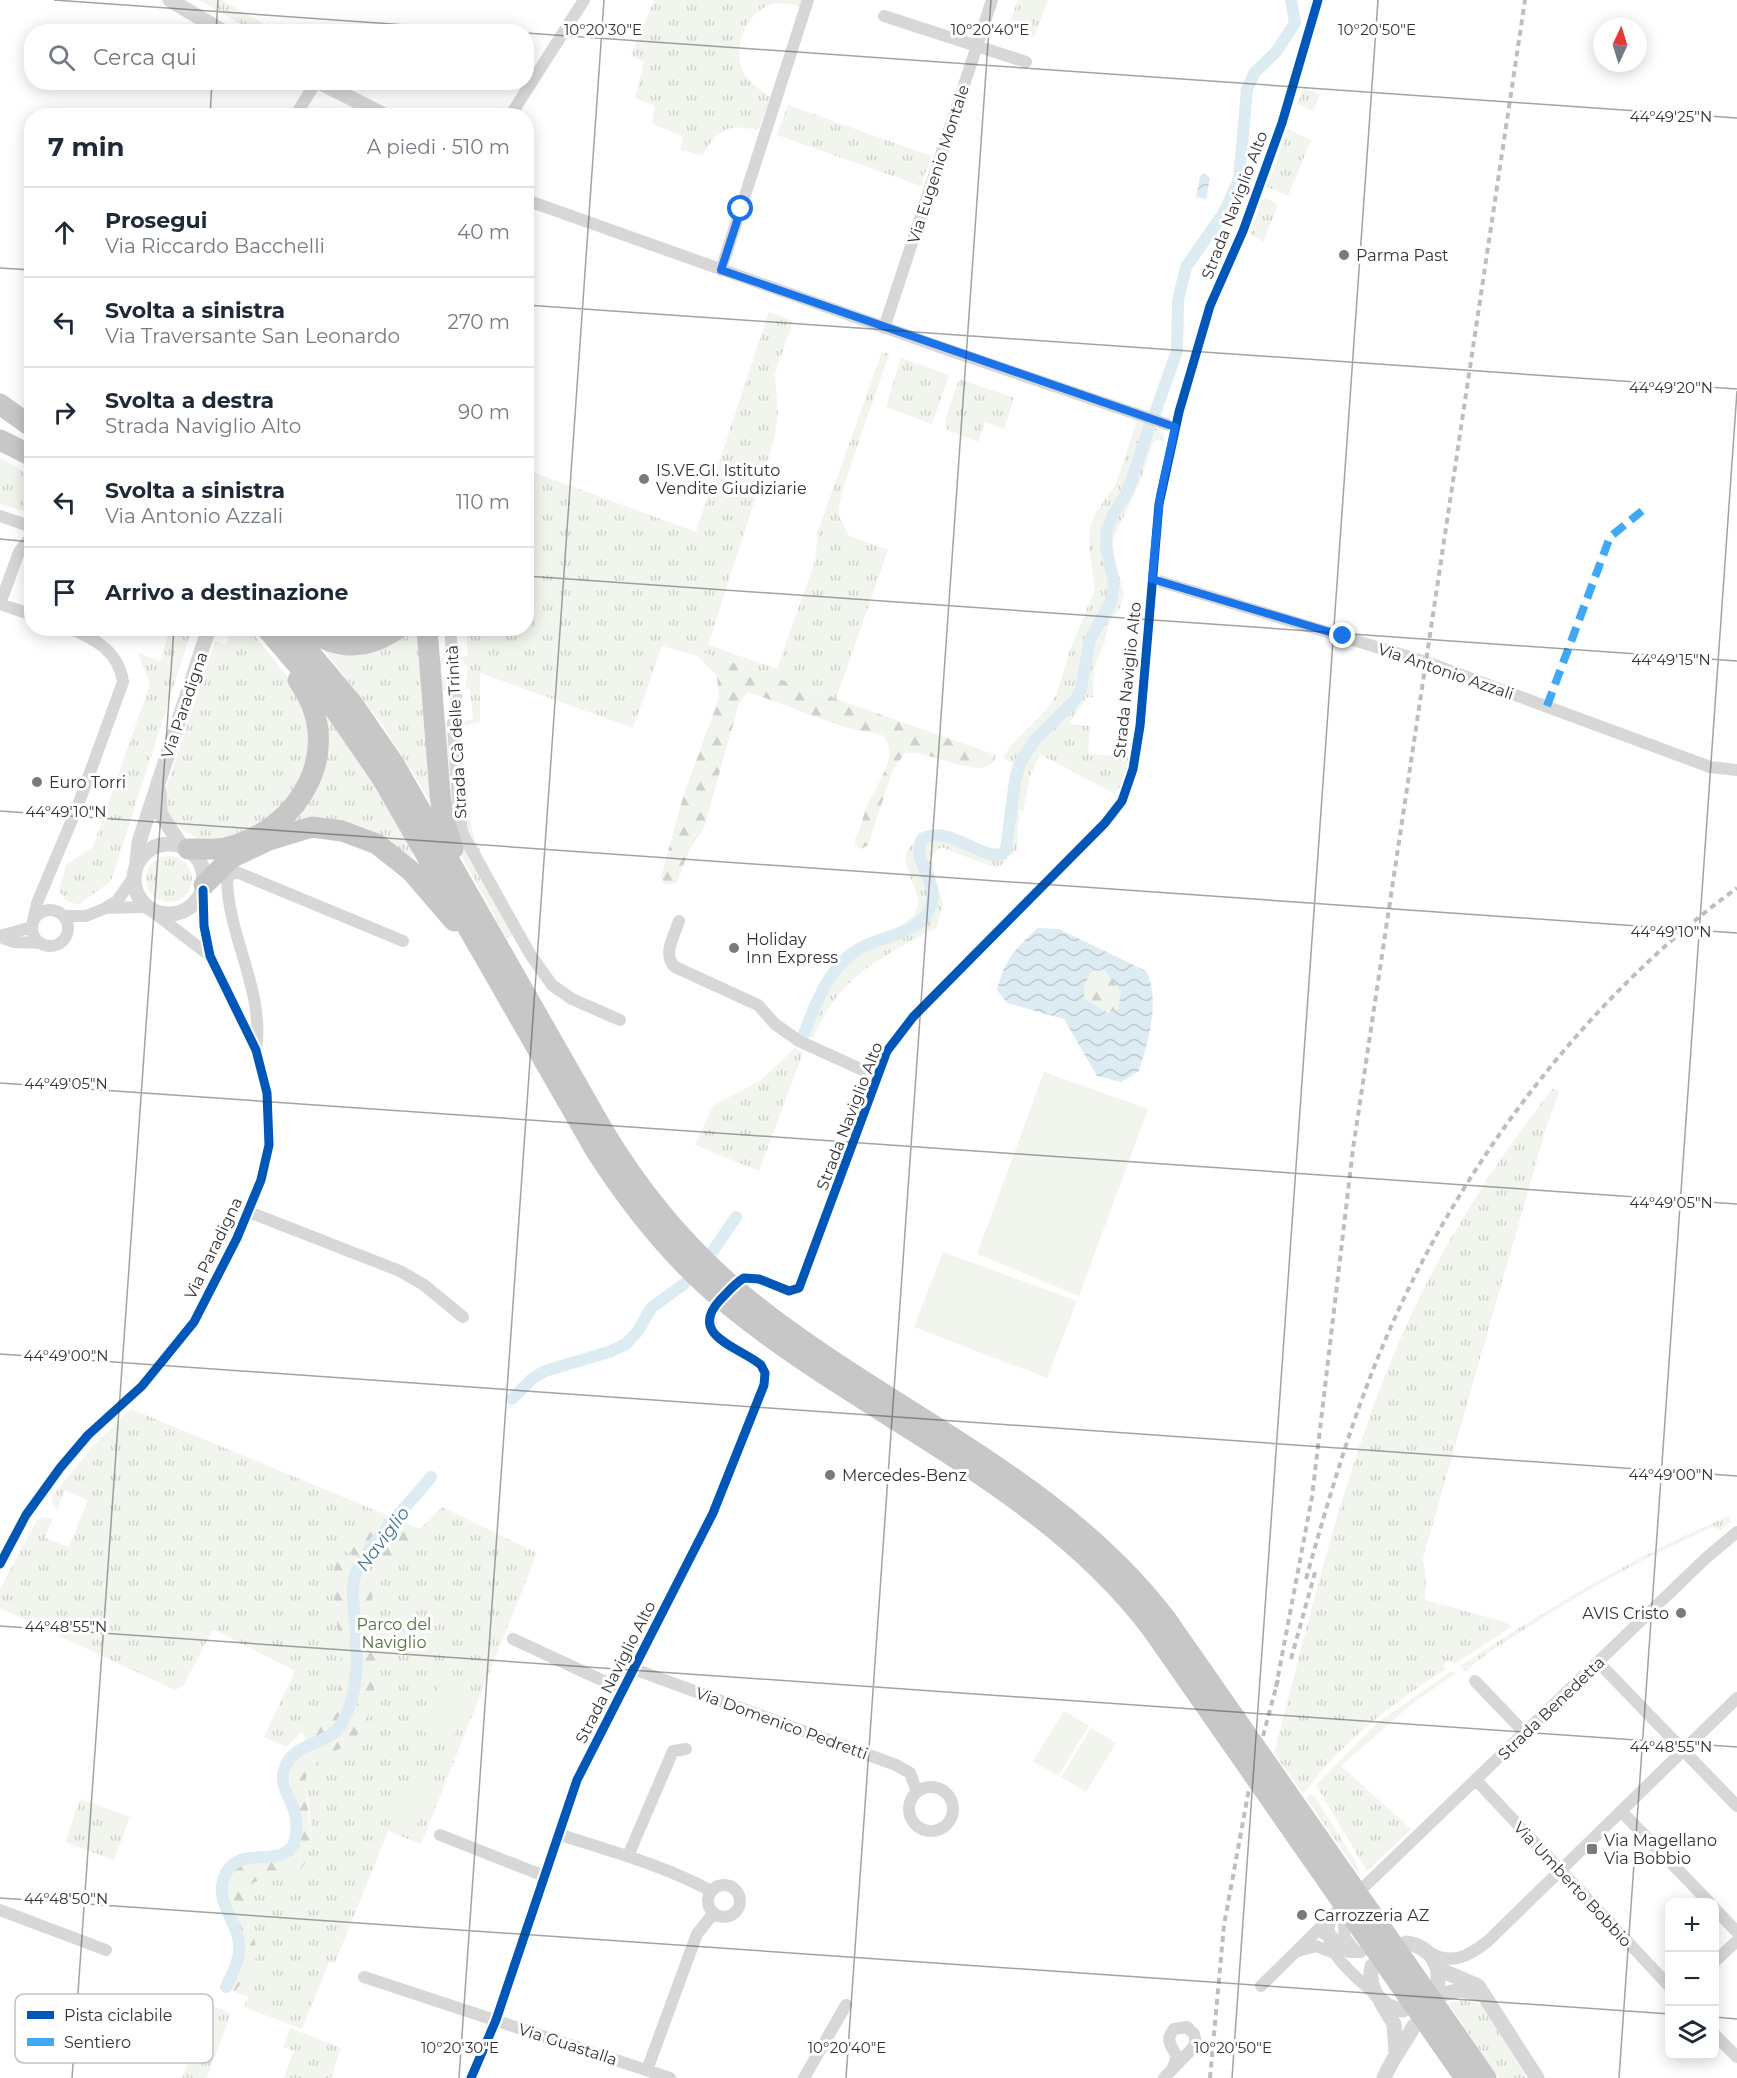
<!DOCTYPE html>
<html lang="it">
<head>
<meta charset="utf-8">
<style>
  body { margin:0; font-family:Montserrat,sans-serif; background:#f2f2f3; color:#1f2937 }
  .controls { position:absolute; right:18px; bottom:18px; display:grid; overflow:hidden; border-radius:12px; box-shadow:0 3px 15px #0003 }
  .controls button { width:54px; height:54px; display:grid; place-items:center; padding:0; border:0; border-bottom:2px solid #e0e1e3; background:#fff; color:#1f2937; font:30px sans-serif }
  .compass { position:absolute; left:1593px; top:18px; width:54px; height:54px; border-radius:50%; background:#fff; box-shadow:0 3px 15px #0003; rotate:4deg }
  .stop { position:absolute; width:18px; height:18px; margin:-14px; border:4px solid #1a73e8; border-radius:50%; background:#fff }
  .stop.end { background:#1a73e8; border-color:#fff; box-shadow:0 2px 6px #0008 }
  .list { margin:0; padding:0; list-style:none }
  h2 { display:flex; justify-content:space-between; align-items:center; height:78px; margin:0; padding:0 24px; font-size:26px }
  h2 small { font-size:20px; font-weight:400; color:#747a83 }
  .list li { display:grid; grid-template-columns:39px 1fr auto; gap:18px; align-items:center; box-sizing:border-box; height:90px; padding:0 24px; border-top:2px solid #e0e1e3 }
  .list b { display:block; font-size:22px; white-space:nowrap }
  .list p { margin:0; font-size:20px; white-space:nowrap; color:#747a83 }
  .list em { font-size:20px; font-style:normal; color:#747a83 }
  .icon { flex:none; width:33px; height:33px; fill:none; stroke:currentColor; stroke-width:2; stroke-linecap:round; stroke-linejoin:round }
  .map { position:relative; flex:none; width:1737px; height:2078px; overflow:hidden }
  .search { position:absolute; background:#fff; box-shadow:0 3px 15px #0003; left:24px; top:24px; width:510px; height:66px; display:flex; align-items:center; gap:15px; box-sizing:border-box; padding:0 21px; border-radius:24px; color:#747a83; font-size:22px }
  .panel { position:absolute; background:#fff; box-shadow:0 3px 15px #0003; left:24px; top:108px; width:510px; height:528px; border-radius:24px }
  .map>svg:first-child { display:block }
  .grass { fill:url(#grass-tufts) }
  .forest { fill:url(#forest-firs) }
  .pitch { fill:#f1f5ed }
  .water { fill:url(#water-waves); fill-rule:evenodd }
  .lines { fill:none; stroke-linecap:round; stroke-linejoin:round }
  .canal { stroke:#ddebf3; stroke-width:12 }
  .minor { stroke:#d7d7d7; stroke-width:12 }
  .tertiary { stroke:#d7d7d7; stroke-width:15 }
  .trunk { stroke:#c7c7c7; stroke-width:21 }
  .rail { stroke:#bebebe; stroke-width:4; stroke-dasharray:6 4.5; stroke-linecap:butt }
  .trunk-bridge { stroke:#c7c7c7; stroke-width:21 }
  .quiet { stroke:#3fa9f5; stroke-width:8; stroke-dasharray:15 8; stroke-linecap:butt }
  .cycleway-casing { stroke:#fff; stroke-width:13 }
  .cycleway { stroke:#0057b8; stroke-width:9 }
  .route { stroke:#1a73e8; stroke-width:8 }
  .ticks { fill:none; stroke:#333; stroke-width:1.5; stroke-opacity:0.45 }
  .poi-dot { fill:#7a7a7a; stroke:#fff; stroke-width:2 }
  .labels { text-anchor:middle; stroke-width:6; stroke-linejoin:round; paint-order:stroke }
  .street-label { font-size:16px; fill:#333; stroke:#fff }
  .poi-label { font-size:16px; fill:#333; stroke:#fff; text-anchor:start }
  .park-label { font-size:16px; fill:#56703f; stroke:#fff }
  .water-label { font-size:18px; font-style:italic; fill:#3f7597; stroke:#fff }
  .key { fill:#fff; stroke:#c2c2c2; stroke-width:1.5 }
  .key-label { font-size:16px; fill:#333 }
  .ticks-label { font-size:15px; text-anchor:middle; fill:#333; stroke:#fff; stroke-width:6; stroke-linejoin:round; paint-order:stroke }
</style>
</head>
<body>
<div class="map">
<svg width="1737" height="2078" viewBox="0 0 1737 2078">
  <defs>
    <pattern id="grass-tufts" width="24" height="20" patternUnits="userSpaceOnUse" patternTransform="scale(1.5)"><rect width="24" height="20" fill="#f1f5ed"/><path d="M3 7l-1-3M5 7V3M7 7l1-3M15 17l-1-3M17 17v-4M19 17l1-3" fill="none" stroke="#cfd2cc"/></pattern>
    <pattern id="forest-firs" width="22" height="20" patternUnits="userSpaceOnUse" patternTransform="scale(1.5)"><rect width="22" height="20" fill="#f1f5ed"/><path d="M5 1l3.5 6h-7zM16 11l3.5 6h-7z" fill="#cfd2cc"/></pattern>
    <pattern id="water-waves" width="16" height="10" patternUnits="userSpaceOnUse" patternTransform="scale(1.5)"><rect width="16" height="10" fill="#ddebf3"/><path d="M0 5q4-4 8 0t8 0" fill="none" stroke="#becad1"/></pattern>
  </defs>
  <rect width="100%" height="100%" fill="#fff"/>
  <path class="grass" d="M199,0H222L276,31H253Z
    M654,0H802L800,6C790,4 778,1 767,6C742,18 730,57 748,79C754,87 763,92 771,97L758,130C729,124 718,128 703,155L680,150L683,137L652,123L655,106L635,98L644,62L631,56Z
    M1018,0H1048L1034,37L1007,29Z
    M1304,88L1320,94L1313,111L1297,104Z
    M788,105L931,156L921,186L777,135Z
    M329,107L350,115H307L318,109Z
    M1288,129L1311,140L1288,196L1267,187Z
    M1266,198L1278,205L1263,242L1250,233L1262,200Z
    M769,312L793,321L775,374L778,414L774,440L708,645L777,669L815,561L818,531L882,352L889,354L842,491L838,514L849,536L888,550L836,699L699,651L698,656L662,646L633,728L480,673V722L459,727L465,794L474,838L533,951L466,835L457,721L473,720L470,689H465L468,668L459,658L468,656L466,629L526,628L527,470L696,532Z
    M901,358L949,375L932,424L886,407Z
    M959,379L1014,398L1004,429L985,422L978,442L947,430L945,421Z
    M1137,421L1147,424L1120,497L1108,513L1102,531V547L1110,583L1109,598L1086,637L1074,695L1030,740L1016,762L1010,785L1009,823L1005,819L1004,814L1012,763L1003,758L1011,745L1045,711L1056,696L1070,650L1095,589L1089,546L1090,527L1096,512L1116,484Z
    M1156,428L1164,435V443L1159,439L1153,443L1140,482L1113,539L1114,557L1124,594L1120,608L1109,622L1105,641L1094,668L1093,697L1086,698L1069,724L1090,726L1088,754L1130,757L1123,782L1115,794L1040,754L1030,776L1023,812L1019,810L1017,849L999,867L988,865L941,847L930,858L943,904L937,927C879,959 841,974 813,1038L809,1036C818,1011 827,981 846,962C869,940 924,938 934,907C942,885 919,866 924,845C951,822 984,880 1011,849L1022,766L1042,738L1080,703L1085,689L1095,638L1114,606L1117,585L1109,544L1111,527L1135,487L1149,436Z
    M0,458L31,476V513L0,504Z
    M170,629H192L111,881L78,905L65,900L59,890L66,865L93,847L150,684L138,653L160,661Z
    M232,629H249L300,692L312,752L284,811L227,841L205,842L184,831L173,820L167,810L166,789L215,641L226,645Z
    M407,629H420L431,802L383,726L324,650Z
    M431,629H436L438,658H445L440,671L447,683V690L440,691L443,722H450L457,825L516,932L506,938L464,861L451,826L437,725Z
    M329,720L374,784L413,853L412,857C401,853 391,841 381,835C352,818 324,821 292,823L325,721Z
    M914,843C913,857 919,862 924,873C941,907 913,923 886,934C896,928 910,922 916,911C927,892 890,861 914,843Z
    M146 879a23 23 0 1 1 46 0a23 23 0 1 1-46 0Z
    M795,1048L803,1053L759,1171L695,1145L713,1106L761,1080Z
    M1553,1088L1559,1093L1546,1128L1423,1558L1426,1579L1425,1600L1505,1622L1511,1627L1456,1663L1447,1661L1443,1666L1446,1669C1392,1704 1341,1742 1303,1794L1274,1753C1313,1606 1347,1453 1411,1315C1449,1234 1498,1159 1553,1088Z
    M131,1409L420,1529L442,1507L537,1553L421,1844L388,1831L335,1963L329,1962L302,2029L244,2007L248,1997L235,1992C242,1981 253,1969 256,1956C260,1937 230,1894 253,1883C265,1877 282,1880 294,1876C314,1860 312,1823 308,1800C307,1792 303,1783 306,1776C308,1771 314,1765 318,1761L316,1757L302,1732L286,1747L264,1737L295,1671L217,1631H212L183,1686L175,1690L0,1608V1589L37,1520L44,1517L53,1518L45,1538L69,1547L88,1500L65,1490L57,1510L52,1503L54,1494L92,1447Z
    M1729,1516L1731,1522L1721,1530L1713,1527C1649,1555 1591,1587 1532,1625C1509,1639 1484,1654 1466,1671L1460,1666C1547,1609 1633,1557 1729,1516Z
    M1452,1671L1462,1677L1455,1674L1413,1703L1341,1766L1411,1829L1367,1871L1316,1785L1377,1723Z
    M1310,1794L1315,1797L1354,1859L1362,1879L1306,1798Z
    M80,1799L130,1817L114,1860L65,1842Z
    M1463,2000L1481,2004L1527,2078H1499L1448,2003Z
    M210,2005L231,2013L207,2078H182Z
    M290,2028L341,2048L331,2078H284L294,2051L283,2047Z"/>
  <path class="forest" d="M699,651L996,755C988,788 925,745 904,754L892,772L868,845L861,849L855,845V839C861,829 862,819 866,808C873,789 903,754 882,735L847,728L748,692L739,703L704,828L689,850L677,883L665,884L661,877L683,797L719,698L717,676L698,656Z
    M1104,969L1122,991L1118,1009L1108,1013L1084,1000V986L1091,972Z
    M381,1512L394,1518L359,1557L344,1551Z
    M403,1522L420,1529L385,1569L368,1562Z
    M338,1558L353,1565C331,1616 384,1712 311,1738L307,1729C373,1690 319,1614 338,1558Z
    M364,1569L377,1575C367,1599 375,1623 378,1648C380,1661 377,1672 375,1684C369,1726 363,1739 323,1757L317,1747C395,1714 340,1624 364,1569Z
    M312,1748L318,1761L306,1777C303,1807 324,1852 294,1876C282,1880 265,1877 253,1883C230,1894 260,1937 256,1956C253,1969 242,1981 235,1992L227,1989C241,1967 250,1945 237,1920C231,1908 225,1899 227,1886C234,1844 288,1882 301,1839C311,1804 261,1764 312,1748Z"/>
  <path class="pitch" d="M1044,1072L1148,1109L1079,1296L977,1254Z
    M943,1252L1077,1301L1047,1378L914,1327Z
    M441,1681L472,1693L451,1743L421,1730Z
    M1064,1711L1089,1726L1058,1776L1033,1761Z
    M1091,1728L1116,1743L1086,1792L1061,1777Z
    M410,1776L432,1786L413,1834L390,1824Z"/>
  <path class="water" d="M1204,173L1210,178L1206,199L1196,197L1200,176Z
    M1038,928L1059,929L1146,971C1161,999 1148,1042 1139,1071L1121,1082L1097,1076L1064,1019L1007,1003L997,990C1004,961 1015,948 1038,928ZM1104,969L1121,992L1118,1009L1108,1013L1084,999V986L1091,972Z"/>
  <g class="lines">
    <path class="canal" d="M1155,413L1177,351L1178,301L1186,267L1223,214L1239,180L1247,89L1255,72L1276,52L1295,23L1291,0
      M804,1034C816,1002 830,964 862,947C882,937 914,933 927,914C946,884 909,863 922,839C944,826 972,851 994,855L1002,854L1006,849L1015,781L1021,761L1035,740L1075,700L1081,690L1090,639L1111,602L1114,584L1106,547L1107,530L1113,515L1128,491L1150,425
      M713,1251L736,1217
      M512,1399L533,1378L545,1371L609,1352L626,1344L638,1331L651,1308L684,1284
      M226,1987C232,1974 241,1959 239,1943C237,1919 212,1900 226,1873C241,1845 278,1869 294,1844C305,1806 277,1793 284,1770C292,1741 330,1746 342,1723C360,1691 358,1655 355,1620C354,1607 351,1592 354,1579C362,1549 411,1503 431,1477"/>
    <path class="minor" d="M884,16L1026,62
      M295,116L316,82
      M510,116L584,0
      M526,200L954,352L1175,427
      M721,270L808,0
      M884,328L992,0
      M0,516L32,527
      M1152,579L1426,662L1710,767L1737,770
      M0,604L19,552L32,536
      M0,604L32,615
      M450,628L457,710L453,723L459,815L463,835L530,954L552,985L572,999L620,1020
      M107,907L117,901L133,878
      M32 928a18 18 0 1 1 36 0a18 18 0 1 1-36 0Z
      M152,911L210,956
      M64,916H86L106,908L146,907
      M33,921L37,903L77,808L123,682C119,652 95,638 68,628
      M679,921C674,936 662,955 675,967L758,1005L775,1024L799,1041L878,1077
      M0,936L32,927
      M0,937L14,942L41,943
      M256,1050C265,991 228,937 227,879L234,871L403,941
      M249,1212L400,1271L424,1285L463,1317
      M741,1279L756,1278L789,1291L799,1288L887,1051L913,1017L1105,823L1122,801L1133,769L1140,726L1159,504L1179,412L1210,306L1243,231L1282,123L1318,0
      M0,1564L26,1515L60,1468L88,1435L142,1386L194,1322L237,1238L261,1180L269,1145L267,1093L256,1050L210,956L204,926L203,890
      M513,1639L623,1690
      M1598,1662L1737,1806
      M634,1669L896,1765L910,1773L917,1792
      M1475,1681L1525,1733
      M1476,1780L1670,1987
      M909 1809a22 22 0 1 1 44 0a22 22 0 1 1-44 0Z
      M1621,1811L1709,1902
      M558,1834C610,1851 663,1865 711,1891
      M440,1835L544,1876
      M628,1856L673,1751L686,1749
      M708 1901a16 16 0 1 1 32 0a16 16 0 1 1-32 0Z
      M1366,1885L1706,1558L1737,1532
      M1714,1908L1737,1932
      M0,1910L106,1950
      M1331,1919C1318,1951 1357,1977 1377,1996
      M1344,1925L1345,1938L1353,1948
      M1324,1934L1332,1936L1349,1952H1361
      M1298,1951L1316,1946L1334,1953
      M1427,1951C1451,1966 1468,1957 1488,1941L1737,1698
      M1714,1962L1737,1941
      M364,1977L670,2078
      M1261,1986L1335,1913
      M1714,2034L1737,2057
      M647,2070L697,1934L713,1914
      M471,2078L496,2020L577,1780L713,1513L764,1385L765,1373L761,1365C742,1350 698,1340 714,1308
      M804,2078L846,2005
      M1164,2078L1191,2050L1196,2043L1194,2034L1187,2027L1174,2029C1164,2040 1172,2046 1177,2057L1172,2070"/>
    <path class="tertiary" d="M170,0L224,32
      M319,82L386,116
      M159,791L160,813L181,845
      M134 879a35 35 0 1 1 70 0a35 35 0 1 1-70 0Z
      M137,862L139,842L209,628
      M1406,1943C1429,1946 1442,1964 1437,1987
      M1435,1961L1443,1971L1478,1986L1537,2078
      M1372,1966C1367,1989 1380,2007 1403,2010
      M1442,1994L1461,1990L1484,1995
      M1381,2002L1394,2024L1396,2052
      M1384,2078C1392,2059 1404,2044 1414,2026"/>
    <path class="trunk" d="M0,404L32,427
      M0,440L32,456
      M266,628L331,704L382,778L596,1151C632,1207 673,1259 725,1302C862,1416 1042,1483 1152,1629
      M289,628L352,703L394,764L604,1132C642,1195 688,1250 745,1297C882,1409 1056,1475 1166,1619
      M306,628C337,651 368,650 398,628
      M427,628L440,794L443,818L453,849
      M188,849C200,849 214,850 225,848C302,830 347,747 298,680
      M204,885L231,858L269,840L312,827L342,831L377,844L411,871L454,921
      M1456,2035L1486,2078
      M1442,2045L1465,2078"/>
    <path class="rail" d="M1306,1579C1328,1501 1350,1425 1381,1350C1454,1173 1582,1001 1737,888
      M1291,1659L1316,1569
      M1276,1687L1312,1497L1353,1149L1525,0
      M1263,1736L1278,1680
      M1210,2078L1224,1925L1249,1789"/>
    <path class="trunk-bridge" d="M1166,1619L1456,2035
      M1152,1629L1442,2045"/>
    <path class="quiet" d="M1547,706L1610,537L1642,511"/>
    <g class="cycleway-casing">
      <path id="cycleway" d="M0,1564L26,1515L60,1468L88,1435L142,1386L194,1322L237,1238L261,1180L269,1145L267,1093L256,1050L210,956L204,926L203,890
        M471,2078L496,2020L577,1780L713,1513L764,1385L765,1373L761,1365C740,1347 687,1336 720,1300C728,1292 735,1283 744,1278L759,1279L789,1291L799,1288L887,1051L913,1017L1105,823L1122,801L1133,769L1140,726L1159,504L1179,412L1210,306L1243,231L1282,123L1318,0"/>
    </g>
    <use href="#cycleway" class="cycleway"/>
  </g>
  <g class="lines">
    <path class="route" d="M741,209L721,270L1175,427L1160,496L1152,579L1343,636"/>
  </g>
  <path class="ticks" d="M54,0L505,32M216,32L218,0M526,33L1737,118M210,116L212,82M0,268L32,270M526,305L1737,389M0,539L32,542M526,576L1737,661M0,811L1737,933M0,1083L1737,1204M0,1354L1737,1476M0,1626L1737,1747M0,1898L1670,2014M1714,2017L1737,2019M72,2078L174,628M459,2078L604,0M846,2078L991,0M1232,2078L1378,0M1619,2078L1737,391"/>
  <g class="poi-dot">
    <circle cx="1344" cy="255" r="6"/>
    <circle cx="644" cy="479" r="6"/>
    <circle cx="37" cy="782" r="6"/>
    <circle cx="734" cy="948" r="6"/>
    <circle cx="830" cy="1475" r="6"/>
    <circle cx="1681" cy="1613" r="6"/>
    <rect x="1586" y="1843" width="12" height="12" rx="3"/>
    <circle cx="1302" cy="1915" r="6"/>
  </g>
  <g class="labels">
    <g class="street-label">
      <text transform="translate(938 164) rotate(-72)" y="6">Via Eugenio Montale</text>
      <text transform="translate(1234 205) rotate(-69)" y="6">Strada Naviglio Alto</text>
      <text transform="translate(1446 671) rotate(19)" y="6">Via Antonio Azzali</text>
      <text transform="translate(1127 680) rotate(-84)" y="6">Strada Naviglio Alto</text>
      <text transform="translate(184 705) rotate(-71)" y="6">Via Paradigna</text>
      <text transform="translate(456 732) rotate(-93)" y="6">Strada Cà delle Trinità</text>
      <text transform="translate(849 1116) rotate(-69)" y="6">Strada Naviglio Alto</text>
      <text transform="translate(213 1248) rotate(-64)" y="6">Via Paradigna</text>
      <text transform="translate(615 1672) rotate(-63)" y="6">Strada Naviglio Alto</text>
      <text transform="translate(1551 1708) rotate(-44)" y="6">Strada Benedetta</text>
      <text transform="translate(782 1723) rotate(20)" y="6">Via Domenico Pedretti</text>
      <text transform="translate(1573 1884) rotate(47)" y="6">Via Umberto Bobbio</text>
      <text transform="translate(568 2044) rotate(18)" y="6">Via Guastalla</text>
    </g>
    <g class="poi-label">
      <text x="1356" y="261">Parma Past</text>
      <text x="656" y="476">IS.VE.GI. Istituto<tspan x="656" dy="18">Vendite Giudiziarie</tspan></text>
      <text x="49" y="788">Euro Torri</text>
      <text x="746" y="945">Holiday<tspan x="746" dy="18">Inn Express</tspan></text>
      <text x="842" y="1481">Mercedes-Benz</text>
      <text x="1669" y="1619" text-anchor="end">AVIS Cristo</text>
      <text x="1604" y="1846">Via Magellano<tspan x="1604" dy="18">Via Bobbio</tspan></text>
      <text x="1314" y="1921">Carrozzeria AZ</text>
    </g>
    <g class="park-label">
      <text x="394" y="1630">Parco del<tspan x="394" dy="18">Naviglio</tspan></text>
    </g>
    <g class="water-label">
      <text transform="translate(383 1539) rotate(-53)" y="6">Naviglio</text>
    </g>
  </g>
  <rect x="15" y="1994" width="198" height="69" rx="9" class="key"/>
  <rect x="27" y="2011" width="27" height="8" fill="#0057b8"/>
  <rect x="27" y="2038" width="27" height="8" fill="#3fa9f5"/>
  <g class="key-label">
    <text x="64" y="2021">Pista ciclabile</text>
    <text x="64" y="2048">Sentiero</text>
  </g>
  <g class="ticks-label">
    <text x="603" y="35">10°20'30"E</text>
    <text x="990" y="35">10°20'40"E</text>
    <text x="1377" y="35">10°20'50"E</text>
    <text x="1671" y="122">44°49'25"N</text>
    <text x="1671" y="393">44°49'20"N</text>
    <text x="1671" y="665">44°49'15"N</text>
    <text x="66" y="817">44°49'10"N</text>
    <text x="1671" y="937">44°49'10"N</text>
    <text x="66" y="1089">44°49'05"N</text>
    <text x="1671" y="1208">44°49'05"N</text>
    <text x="66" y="1361">44°49'00"N</text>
    <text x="1671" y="1480">44°49'00"N</text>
    <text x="66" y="1632">44°48'55"N</text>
    <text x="1671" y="1752">44°48'55"N</text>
    <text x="66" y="1904">44°48'50"N</text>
    <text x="460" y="2053">10°20'30"E</text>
    <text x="847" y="2053">10°20'40"E</text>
    <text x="1233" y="2053">10°20'50"E</text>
  </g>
</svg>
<div class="controls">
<button>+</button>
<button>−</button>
<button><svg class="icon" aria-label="layers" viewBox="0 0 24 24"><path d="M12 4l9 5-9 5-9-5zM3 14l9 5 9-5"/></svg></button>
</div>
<svg class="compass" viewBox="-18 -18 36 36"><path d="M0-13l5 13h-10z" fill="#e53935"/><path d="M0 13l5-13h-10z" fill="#747a83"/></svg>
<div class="stop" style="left:741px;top:209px"></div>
<div class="stop end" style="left:1343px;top:636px"></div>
<div class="search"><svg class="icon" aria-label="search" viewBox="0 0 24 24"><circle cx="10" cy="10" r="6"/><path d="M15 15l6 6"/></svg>Cerca qui</div>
<section class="panel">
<h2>7 min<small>A piedi · 510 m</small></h2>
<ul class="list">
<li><svg class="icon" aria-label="ahead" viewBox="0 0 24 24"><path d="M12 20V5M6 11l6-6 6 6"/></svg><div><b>Prosegui</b><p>Via Riccardo Bacchelli</p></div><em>40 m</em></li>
<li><svg class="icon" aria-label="left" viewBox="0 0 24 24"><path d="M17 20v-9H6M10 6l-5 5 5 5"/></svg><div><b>Svolta a sinistra</b><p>Via Traversante San Leonardo</p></div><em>270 m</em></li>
<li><svg class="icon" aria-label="right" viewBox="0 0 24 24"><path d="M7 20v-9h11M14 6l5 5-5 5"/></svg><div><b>Svolta a destra</b><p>Strada Naviglio Alto</p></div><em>90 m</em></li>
<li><svg class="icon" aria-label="left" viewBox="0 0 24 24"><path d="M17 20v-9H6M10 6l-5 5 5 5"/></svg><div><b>Svolta a sinistra</b><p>Via Antonio Azzali</p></div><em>110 m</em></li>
<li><svg class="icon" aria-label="arrive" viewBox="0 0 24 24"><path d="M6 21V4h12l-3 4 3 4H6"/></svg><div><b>Arrivo a destinazione</b></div></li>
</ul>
</section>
</div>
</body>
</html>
